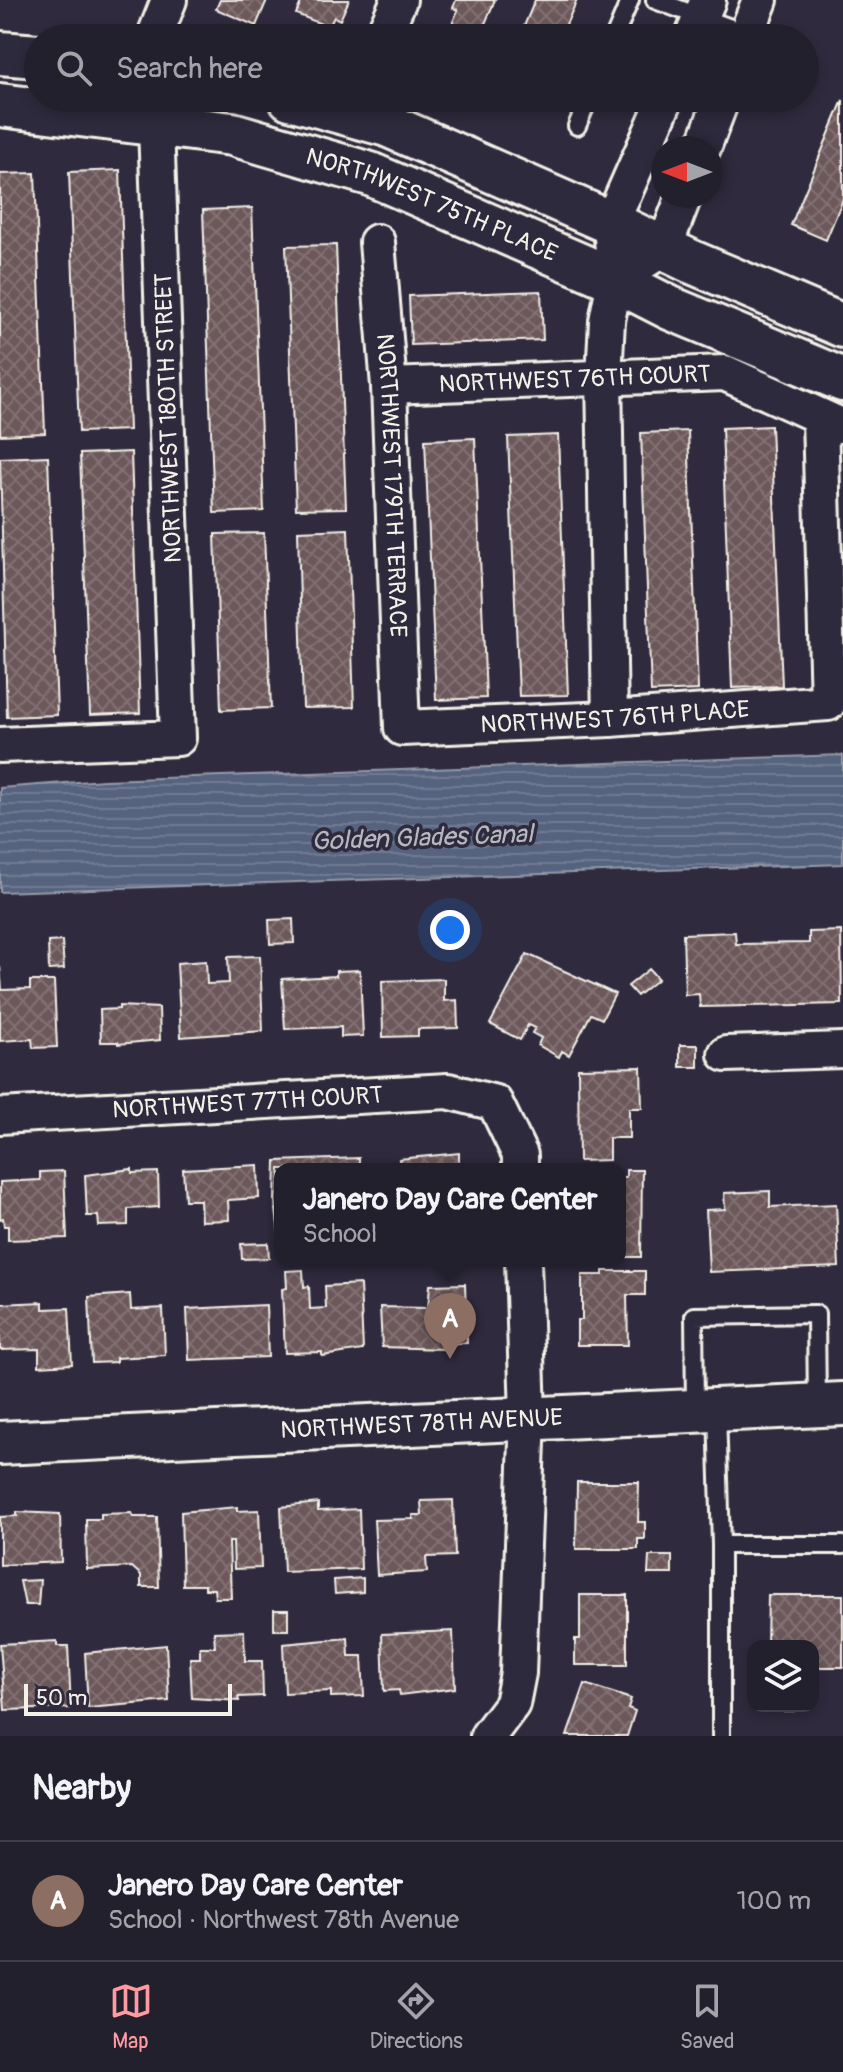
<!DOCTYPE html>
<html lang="en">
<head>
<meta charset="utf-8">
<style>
  body { margin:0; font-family:Pangolin,sans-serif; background:#2b2836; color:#f1f3f6 }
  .controls { position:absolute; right:24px; bottom:24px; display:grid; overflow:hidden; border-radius:16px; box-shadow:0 4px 12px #0003 }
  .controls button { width:72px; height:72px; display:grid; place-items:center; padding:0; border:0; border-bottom:2px solid #403e4a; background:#23202e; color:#f1f3f6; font:40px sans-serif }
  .compass { position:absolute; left:651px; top:136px; width:72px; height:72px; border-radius:50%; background:#23202e; box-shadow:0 4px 12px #0003; rotate:270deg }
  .scale { position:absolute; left:24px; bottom:20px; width:208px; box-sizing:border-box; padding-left:8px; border:4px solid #f4f1e8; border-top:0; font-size:22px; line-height:28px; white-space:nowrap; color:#f4f1e8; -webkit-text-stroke:6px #2f2a3d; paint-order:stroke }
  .you { position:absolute; left:450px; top:930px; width:28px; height:28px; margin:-20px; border:6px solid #fff; border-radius:50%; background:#1a73e8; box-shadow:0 0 0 12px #1a73e833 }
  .badge { display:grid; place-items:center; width:52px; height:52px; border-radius:50%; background:#ff9aa2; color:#fff; font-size:26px; font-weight:700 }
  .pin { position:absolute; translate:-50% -66px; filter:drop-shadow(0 2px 4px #0008) }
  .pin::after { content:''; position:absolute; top:42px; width:28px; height:24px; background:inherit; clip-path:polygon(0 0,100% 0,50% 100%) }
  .popup { position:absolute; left:274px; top:1163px; width:352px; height:104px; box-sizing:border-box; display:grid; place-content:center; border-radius:16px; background:#23202e; filter:drop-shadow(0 2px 6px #0005); font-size:26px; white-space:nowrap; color:#a3a3aa }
  .popup b { font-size:30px; color:#f1f3f6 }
  .popup::after { content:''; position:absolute; left:50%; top:100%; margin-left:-16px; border:16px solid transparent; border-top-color:#23202e }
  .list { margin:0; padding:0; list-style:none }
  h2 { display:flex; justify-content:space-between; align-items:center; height:104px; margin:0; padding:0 32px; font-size:34px }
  h2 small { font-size:26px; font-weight:400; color:#a3a3aa }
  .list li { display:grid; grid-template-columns:52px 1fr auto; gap:24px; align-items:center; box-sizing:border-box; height:120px; padding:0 32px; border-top:2px solid #403e4a }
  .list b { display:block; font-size:30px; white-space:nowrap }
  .list p { margin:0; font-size:26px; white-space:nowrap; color:#a3a3aa }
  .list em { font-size:26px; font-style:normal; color:#a3a3aa }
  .icon { flex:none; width:44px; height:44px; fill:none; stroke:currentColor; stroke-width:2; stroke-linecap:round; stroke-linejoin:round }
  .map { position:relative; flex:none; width:843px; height:1736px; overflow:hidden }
  .search { position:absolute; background:#23202e; box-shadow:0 4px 12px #0003; left:24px; right:24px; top:24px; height:88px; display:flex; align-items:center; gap:20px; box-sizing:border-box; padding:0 28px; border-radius:44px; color:#a3a3aa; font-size:30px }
  .sheet { height:224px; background:#23202e }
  nav { display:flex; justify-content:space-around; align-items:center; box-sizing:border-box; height:112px; border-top:2px solid #403e4a; background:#23202e; font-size:22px; color:#a3a3aa }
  nav a { display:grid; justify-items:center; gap:4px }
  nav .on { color:#ff9aa2 }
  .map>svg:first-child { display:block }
  .water { fill:url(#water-rules); stroke:#959ca9; stroke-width:2 }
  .building { fill:url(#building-cross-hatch); stroke:#f4f1e8; stroke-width:2 }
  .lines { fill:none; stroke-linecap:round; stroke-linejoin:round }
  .service-casing { stroke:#f4f1e8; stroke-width:22 }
  .minor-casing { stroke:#f4f1e8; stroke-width:40 }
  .tertiary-casing { stroke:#f4f1e8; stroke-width:48 }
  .service { stroke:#2f2a3d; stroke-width:16 }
  .minor { stroke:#2f2a3d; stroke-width:34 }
  .tertiary { stroke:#2f2a3d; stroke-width:42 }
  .labels { text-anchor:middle; stroke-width:7; stroke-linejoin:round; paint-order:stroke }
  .street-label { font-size:24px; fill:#f4f1e8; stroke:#2f2a3d }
  .water-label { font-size:26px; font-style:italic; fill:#b5b8be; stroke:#2f2a3d }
</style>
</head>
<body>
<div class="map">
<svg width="843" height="1736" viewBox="0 0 843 1736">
  <defs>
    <pattern id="water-rules" width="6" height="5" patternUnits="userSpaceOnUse" patternTransform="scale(2)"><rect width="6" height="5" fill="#56637f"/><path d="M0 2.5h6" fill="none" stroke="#6f7a91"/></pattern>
    <pattern id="building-cross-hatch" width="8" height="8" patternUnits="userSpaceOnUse" patternTransform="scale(2)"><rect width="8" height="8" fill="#6c585a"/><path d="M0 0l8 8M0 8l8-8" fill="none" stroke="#827072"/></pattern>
  </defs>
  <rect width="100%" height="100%" fill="#2f2a3d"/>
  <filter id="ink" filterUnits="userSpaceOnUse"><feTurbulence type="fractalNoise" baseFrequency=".0125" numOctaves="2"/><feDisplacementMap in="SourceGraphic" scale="16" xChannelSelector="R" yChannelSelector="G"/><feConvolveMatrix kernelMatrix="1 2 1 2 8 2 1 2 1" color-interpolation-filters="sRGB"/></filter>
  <g filter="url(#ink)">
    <path class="water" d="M843,755V864L0,892V788L104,780Z"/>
    <path class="building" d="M220,0H267L256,26L216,9Z
      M302,0H349L340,20L334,17L329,27L296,14Z
      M456,0H495L479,38H439L443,29L449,31L458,10L453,8Z
      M535,0H577L560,38H519Z
      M495,98H535L529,112Z
      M843,100V199L826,240L791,225Z
      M120,170L129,430L79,432L69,172Z
      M35,173L45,433L0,435V174Z
      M252,208L264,511L214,513L203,210Z
      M336,245L346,508L296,509L286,246Z
      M541,291L543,340L411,345L409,296Z
      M771,426L782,686L732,688L722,428Z
      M688,431L698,690L651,692L641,433Z
      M558,435L568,695L519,696L508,437Z
      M475,438L486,698L436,700L425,440Z
      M131,452L140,713L90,715L80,454Z
      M48,456L57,715L7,717L0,458Z
      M348,529L354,707L303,708L298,531Z
      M264,533L271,708L221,710L215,534Z
      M293,919L294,943L270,944L269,920Z
      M841,931L842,1004L700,1007L699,994L685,995L683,934L735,932L736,944L809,943V932Z
      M62,941L64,969L49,970L48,942Z
      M527,954L615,994L602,1019L591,1014L569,1055L562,1051L559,1057L538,1045L541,1038L532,1033L535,1028L528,1025L520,1040L490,1024Z
      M260,956L263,1031L181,1037L177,963L206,961L207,984L229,983L228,957Z
      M0,966L2,990L30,989V981H54L57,1047L33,1048L32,1039L0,1041Z
      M649,969L658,979L637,996L628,986Z
      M360,970L363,1036L341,1037V1027L285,1029L282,979L336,976V971Z
      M444,979V1001L457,1000L458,1028L418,1029V1036L383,1037L382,981Z
      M119,1006L159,1008L160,1040L118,1044V1042H101L100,1010L119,1009Z
      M680,1045H698V1067H680Z
      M641,1067L642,1108H629V1138H609V1160L579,1161L578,1068Z
      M459,1153V1169H400L399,1159Z
      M359,1158V1169H280L279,1234L275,1201L276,1161Z
      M258,1165L259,1198L228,1200L229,1220L201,1221L200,1200H185L183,1169Z
      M132,1169V1173L158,1172L159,1207L128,1209V1225L99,1226L98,1216H87L85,1175Z
      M626,1170H642L641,1257H620V1177H626Z
      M64,1171L67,1238L8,1240V1226H4L3,1218L0,1219V1182L40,1180V1172Z
      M770,1191V1207L836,1204L839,1267L709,1272L706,1210L725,1209L724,1193Z
      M268,1243L269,1258L242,1259L241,1244Z
      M303,1270L304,1287L309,1286L310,1309L326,1308L325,1286L360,1284L363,1350L322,1356V1352L285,1353L282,1289L287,1288L286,1271Z
      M603,1271H645V1295H627L628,1345H577V1320H582V1275H603Z
      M465,1284L467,1343L442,1344L443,1349L382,1347L380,1307L428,1308L430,1285Z
      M130,1294L131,1310L163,1308L165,1355L116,1358V1362L92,1363L89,1297Z
      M43,1302V1309L69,1308L72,1364L39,1366V1349L0,1350V1304Z
      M266,1305L268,1357L189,1360L187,1309Z
      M577,1482H639L638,1522H645V1539H638V1549H576Z
      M453,1500L455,1556L426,1557L427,1572L377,1575L374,1520L413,1519V1515H422L421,1501Z
      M318,1503V1511L359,1509L361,1569L284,1572L281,1507Z
      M237,1507V1511L259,1510L261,1568L234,1569L233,1542H229L231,1598H215L214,1589H205V1585H183L181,1512Z
      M17,1512L60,1514L61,1562L0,1565V1517L17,1516Z
      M132,1513L133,1517H157L159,1587H141V1575L132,1567L87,1569L86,1519H101V1514Z
      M649,1556H672V1574H648Z
      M363,1578V1592L335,1594L334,1580Z
      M40,1580L38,1605H25L20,1581Z
      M580,1595H627V1665H575V1639H580Z
      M768,1595H843V1667H818V1700H813V1646H767Z
      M274,1610H288V1630H274Z
      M244,1631L245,1661H262L263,1696L238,1697L239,1701L192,1698L190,1658H200V1647H215L214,1632Z
      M453,1631L455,1688L400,1695L399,1690L384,1691L382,1634Z
      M348,1638L349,1656H362L364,1696L331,1697V1691L285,1693L283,1644Z
      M57,1641V1646H68L71,1708L5,1710L0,1644Z
      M166,1645L169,1701L88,1708L85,1653Z
      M585,1684L631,1699L628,1708L635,1711L627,1736H567Z
      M767,1706H794V1711H767Z"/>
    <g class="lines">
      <g class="service-casing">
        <path id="service" d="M655,0L747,34
          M614,38L630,0
          M577,126L589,98
          M695,1409L694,1316L816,1314L817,1405
          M717,1411L721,1545
          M721,1736V1545H843"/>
      </g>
      <g class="minor-casing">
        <g id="minor">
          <path d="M154,38L169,0"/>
          <path d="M382,38L399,0"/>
          <path d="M692,38L708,0"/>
          <path d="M745,38L760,0"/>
          <path d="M703,148L722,98"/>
          <path id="s1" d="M377,242L389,386L402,728L610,719L828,703L820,418"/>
          <path d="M615,280L664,248L684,196"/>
          <path id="s2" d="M389,386L725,373L839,425"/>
          <path d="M610,719L604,376L607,321L615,280L611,223L666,98"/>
          <path d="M0,745L178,738L155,98"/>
          <path d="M726,1054L843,1050"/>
          <path id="s3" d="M0,1116L448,1091L495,1103L520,1155V1169"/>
          <path d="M488,1736L512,1704L518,1673L528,1416L523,1261"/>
        </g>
      </g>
      <g class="tertiary-casing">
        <g id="tertiary">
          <path d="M0,53L38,56"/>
          <path d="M290,98L387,125L611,223L692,262L843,326"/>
          <path id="s4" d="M0,105L232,134L370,174L615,280L670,308L843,380"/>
          <path id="s5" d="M0,1443L843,1404"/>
        </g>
      </g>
      <use href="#service" class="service"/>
      <use href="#minor" class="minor"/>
      <use href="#tertiary" class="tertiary"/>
    </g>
  </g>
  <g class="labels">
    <g class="street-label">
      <text dy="8" stroke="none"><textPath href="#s4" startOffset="446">NORTHWEST 75TH PLACE</textPath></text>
      <text dy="8" stroke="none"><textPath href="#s2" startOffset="186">NORTHWEST 76TH COURT</textPath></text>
      <text transform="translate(168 418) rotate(-92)" y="8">NORTHWEST 180TH STREET</text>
      <text dy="8" stroke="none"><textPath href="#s1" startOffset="244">NORTHWEST 179TH TERRACE</textPath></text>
      <text dy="8" stroke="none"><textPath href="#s1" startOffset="700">NORTHWEST 76TH PLACE</textPath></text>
      <text dy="8" stroke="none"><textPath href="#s3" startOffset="248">NORTHWEST 77TH COURT</textPath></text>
      <text dy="8" stroke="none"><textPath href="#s5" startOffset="422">NORTHWEST 78TH AVENUE</textPath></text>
    </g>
    <g class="water-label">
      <text transform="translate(422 837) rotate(-2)" y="9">Golden Glades Canal</text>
    </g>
  </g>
</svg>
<div class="controls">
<button><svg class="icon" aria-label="layers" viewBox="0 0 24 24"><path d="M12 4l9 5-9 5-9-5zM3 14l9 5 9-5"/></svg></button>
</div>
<svg class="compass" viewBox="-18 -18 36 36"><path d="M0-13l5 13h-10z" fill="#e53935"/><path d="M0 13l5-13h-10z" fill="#a3a3aa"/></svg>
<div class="scale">50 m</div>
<div class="you"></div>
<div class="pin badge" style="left:450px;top:1359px;background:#8d6e63">A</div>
<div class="popup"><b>Janero Day Care Center</b>School</div>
<div class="search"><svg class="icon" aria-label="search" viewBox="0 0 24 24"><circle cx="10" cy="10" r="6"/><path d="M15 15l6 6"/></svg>Search here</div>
</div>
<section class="sheet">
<h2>Nearby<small></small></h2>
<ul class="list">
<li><span class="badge" style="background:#8d6e63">A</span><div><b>Janero Day Care Center</b><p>School · Northwest 78th Avenue</p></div><em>100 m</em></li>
</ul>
</section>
<nav>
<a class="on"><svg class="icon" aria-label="map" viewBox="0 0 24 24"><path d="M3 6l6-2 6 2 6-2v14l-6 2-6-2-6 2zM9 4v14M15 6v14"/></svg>Map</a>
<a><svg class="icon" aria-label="directions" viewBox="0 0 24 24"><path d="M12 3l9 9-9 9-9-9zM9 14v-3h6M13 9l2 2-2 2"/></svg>Directions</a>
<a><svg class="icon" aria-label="saved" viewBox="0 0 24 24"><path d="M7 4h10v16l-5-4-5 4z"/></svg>Saved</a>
</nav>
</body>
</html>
